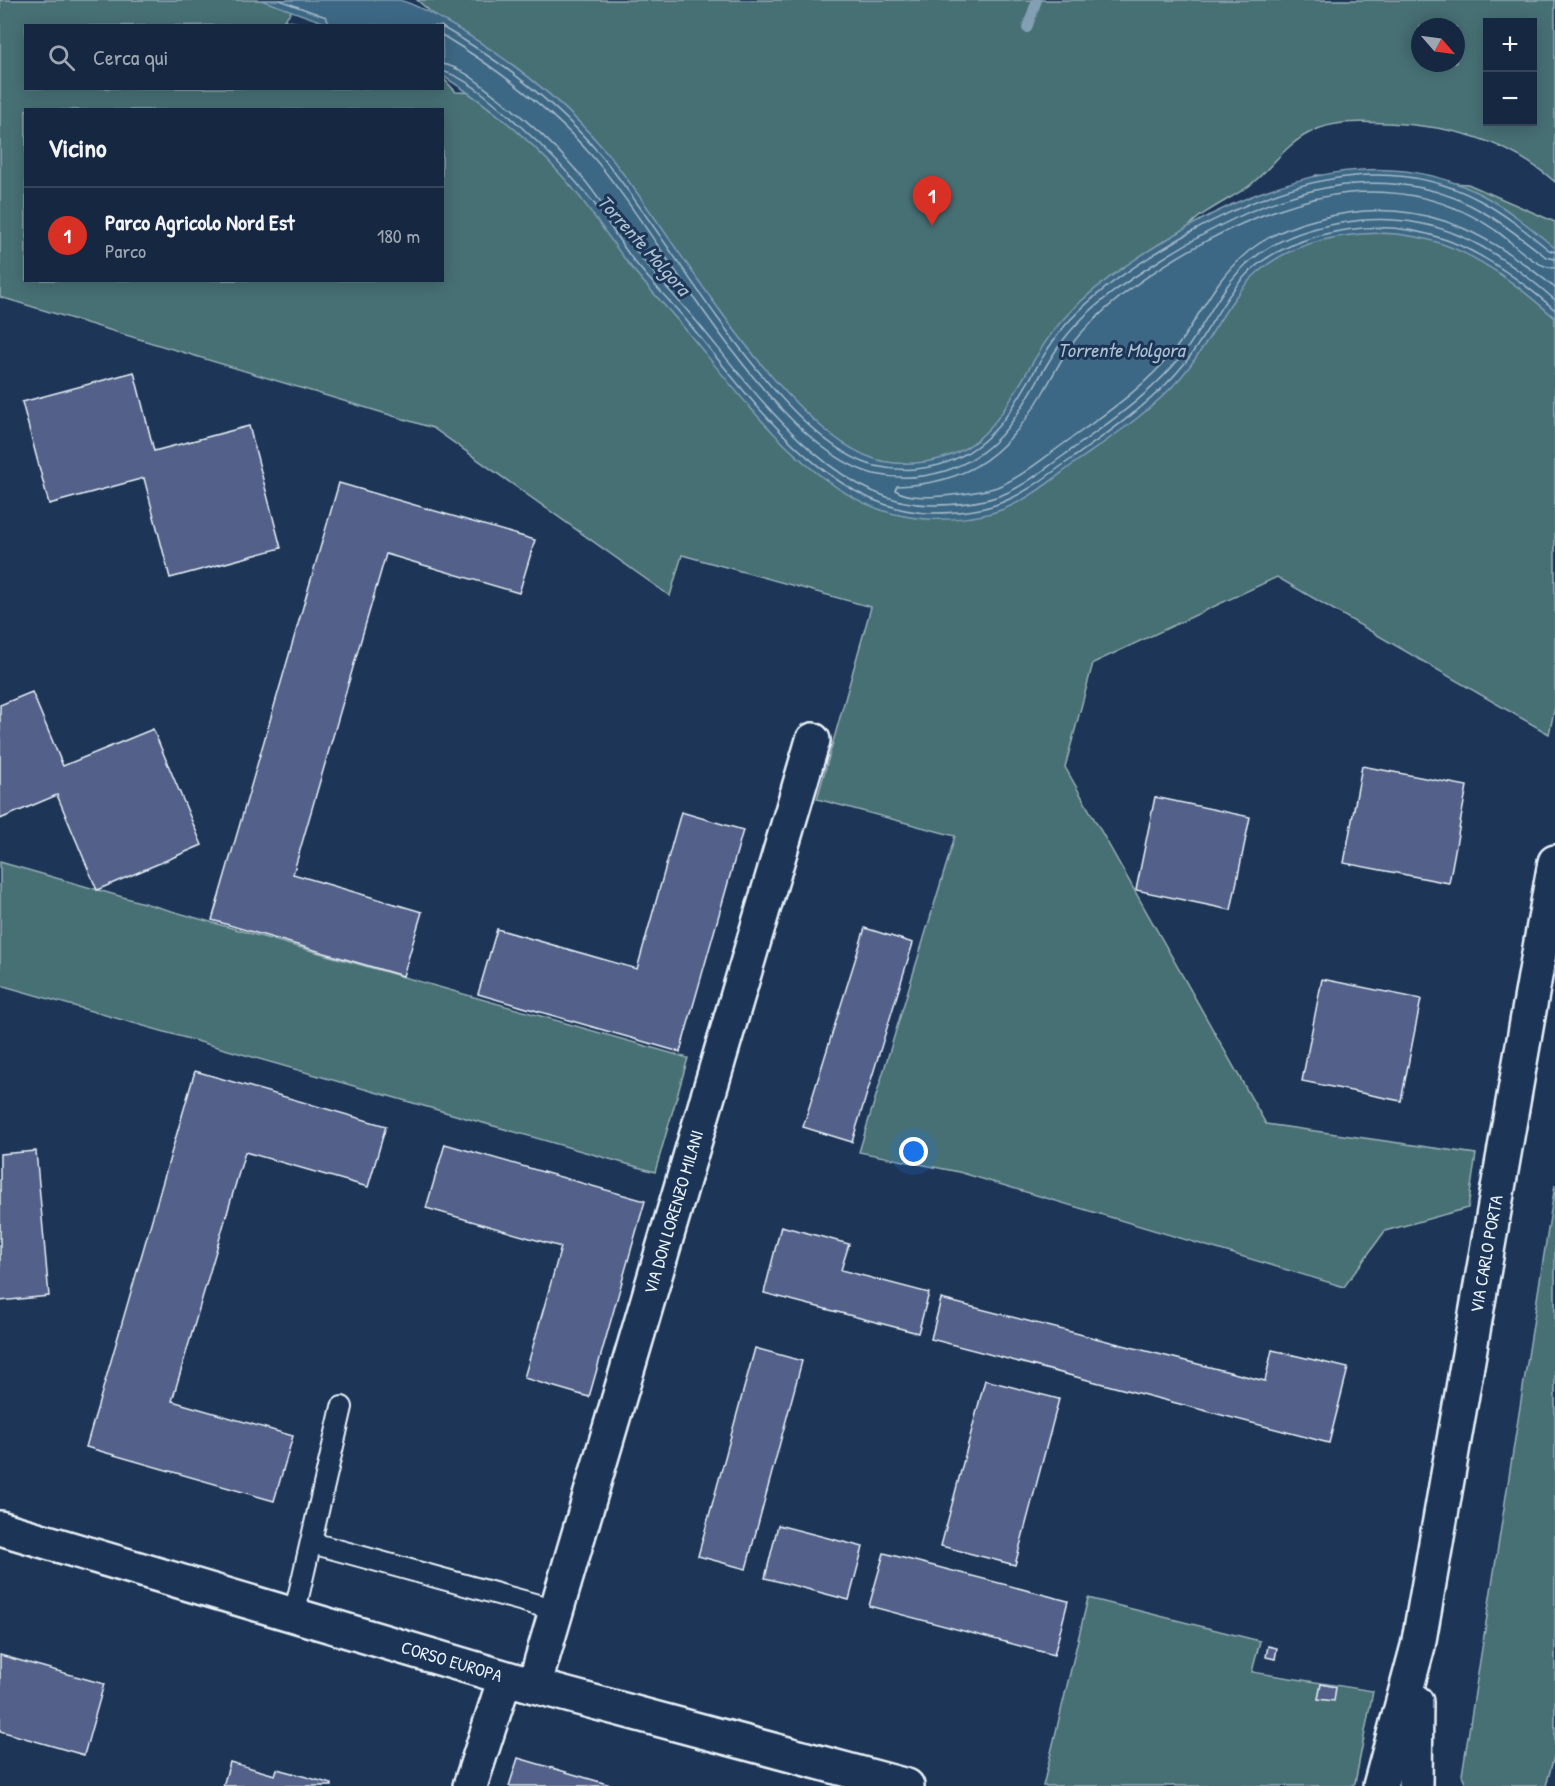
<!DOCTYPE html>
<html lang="it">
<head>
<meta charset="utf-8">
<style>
  body { margin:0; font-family:"Patrick Hand",sans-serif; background:#23344c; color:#f1f3f6 }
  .controls { position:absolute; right:18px; top:18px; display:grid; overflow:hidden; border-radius:0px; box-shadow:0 3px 15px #0003 }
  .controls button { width:54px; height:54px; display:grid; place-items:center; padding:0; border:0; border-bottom:2px solid #35445a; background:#162841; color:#f1f3f6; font:30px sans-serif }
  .compass { position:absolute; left:1411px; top:18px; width:54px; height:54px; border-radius:50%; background:#162841; box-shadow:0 3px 15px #0003; rotate:118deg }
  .you { position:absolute; left:914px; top:1152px; width:21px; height:21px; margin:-15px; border:4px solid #fff; border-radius:50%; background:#1a73e8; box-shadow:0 0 0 9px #1a73e833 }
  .badge { display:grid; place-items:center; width:39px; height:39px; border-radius:50%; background:#d93025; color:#fff; font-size:20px; font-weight:700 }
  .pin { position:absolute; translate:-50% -50px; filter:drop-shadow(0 2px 3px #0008) }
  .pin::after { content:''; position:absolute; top:32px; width:21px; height:18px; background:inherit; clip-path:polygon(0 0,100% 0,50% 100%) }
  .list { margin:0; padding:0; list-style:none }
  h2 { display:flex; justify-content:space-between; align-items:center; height:78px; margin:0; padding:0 24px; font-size:26px }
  h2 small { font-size:20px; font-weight:400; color:#9ea6b1 }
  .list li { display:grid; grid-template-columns:39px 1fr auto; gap:18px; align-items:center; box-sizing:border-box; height:96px; padding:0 24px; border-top:2px solid #35445a }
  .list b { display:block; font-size:22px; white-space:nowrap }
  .list p { margin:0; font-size:20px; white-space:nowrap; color:#9ea6b1 }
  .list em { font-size:20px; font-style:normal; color:#9ea6b1 }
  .icon { flex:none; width:33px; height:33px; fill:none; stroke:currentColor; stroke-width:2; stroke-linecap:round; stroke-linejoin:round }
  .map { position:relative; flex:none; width:1555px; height:1786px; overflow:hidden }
  .search { position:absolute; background:#162841; box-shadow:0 3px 15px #0003; left:24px; top:24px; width:420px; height:66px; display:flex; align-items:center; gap:15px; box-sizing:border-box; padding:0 21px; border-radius:0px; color:#9ea6b1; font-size:22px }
  .panel { position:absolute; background:#162841; box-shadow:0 3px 15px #0003; left:24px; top:108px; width:420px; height:174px; border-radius:0px }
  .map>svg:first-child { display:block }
  .green { fill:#477075; stroke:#98b0b6; stroke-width:1.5; fill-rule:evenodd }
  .water { fill:#3e6885; stroke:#829fb3; stroke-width:1.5 }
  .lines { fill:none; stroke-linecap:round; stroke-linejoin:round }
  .shore { stroke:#a4baca; stroke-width:1.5 }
  .stream { stroke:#829fb3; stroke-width:10 }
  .building { fill:#536189; stroke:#e8f1f8; stroke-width:1.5 }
  .lane-casing { stroke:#e8f1f8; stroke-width:24 }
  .street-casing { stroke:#e8f1f8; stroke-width:38 }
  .secondary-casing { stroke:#e8f1f8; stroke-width:38 }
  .lane { stroke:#1d3557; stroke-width:20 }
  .street { stroke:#1d3557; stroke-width:33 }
  .secondary { stroke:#1d3557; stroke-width:33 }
  .labels { text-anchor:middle; stroke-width:6; stroke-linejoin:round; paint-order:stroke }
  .street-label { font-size:18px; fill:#e8f1f8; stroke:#1d3557 }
  .water-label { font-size:20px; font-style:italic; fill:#acc1d0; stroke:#1d3557 }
</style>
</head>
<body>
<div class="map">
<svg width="1555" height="1786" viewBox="0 0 1555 1786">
  <rect width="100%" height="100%" fill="#1d3557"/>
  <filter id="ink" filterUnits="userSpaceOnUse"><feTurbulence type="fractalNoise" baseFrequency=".0167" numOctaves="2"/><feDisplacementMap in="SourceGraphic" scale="12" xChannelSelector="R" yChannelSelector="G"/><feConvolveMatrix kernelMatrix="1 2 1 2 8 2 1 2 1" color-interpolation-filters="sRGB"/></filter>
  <g filter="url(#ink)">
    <path class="green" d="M0,0H301L284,20L310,25L26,26V88H442L443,78L456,92L528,95L417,0H1555V182C1506,139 1450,126 1387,123C1360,122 1335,120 1311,132C1284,145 1272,168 1249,186C1236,196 1197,214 1189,227C1181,241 1178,263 1173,279L1316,175L1468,184L1555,222V707L1549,734L1277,577L1093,663L1065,767L1266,1124L1476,1154L1468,1208L1385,1231L1344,1287L959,1172L859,1152L955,836L817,799L871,607L682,555L670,596L433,428L0,297ZM1488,22H1532V122H1488ZM1420,27H1456V63H1420ZM26,110H442V280H26Z
      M0,862L688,1058L655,1172L0,985Z
      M1555,1185V1753L1546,1786H1467L1462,1775Z
      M1088,1598L1260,1641L1252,1672L1373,1691L1355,1783L1351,1786H1043Z"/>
    <path class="water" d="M261,0C293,0 326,0 359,0C371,0 387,0 399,0C419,5 447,22 465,33C516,64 563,102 602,147C668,222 794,458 895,463C1007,469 1009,374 1069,313C1103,278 1146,251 1188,227C1276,177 1387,144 1482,195C1509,209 1532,229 1555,248V318C1490,261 1433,222 1343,236C1312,241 1281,252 1258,272C1226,300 1210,344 1182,376C1152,411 1113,436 1076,462C1053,479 1031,498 1004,509C975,520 934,522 904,516C812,500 737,390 680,323C663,303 644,284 628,263C606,235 588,204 563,177C528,138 488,104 443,76L442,26L331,25Z"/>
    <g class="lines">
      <path class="shore" d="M279,0L326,17L330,26
        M442,27C501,61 554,101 598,152C666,230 778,441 875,466C896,471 919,470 939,465C1013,444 1024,370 1070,320C1103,285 1145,259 1186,235C1274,185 1383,149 1479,200C1505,214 1527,232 1549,250L1555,252
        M442,35C498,69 549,107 592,156C662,236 772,448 874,474C897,479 922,478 945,471C1021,447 1028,377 1075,326C1098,301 1126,282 1154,264C1233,213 1326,168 1422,188C1471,198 1508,227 1546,257L1555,259
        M442,64C462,67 481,85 497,97C526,119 552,143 576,170C600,197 617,228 640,256C656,277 675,296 692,316C750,385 831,505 932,505C952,505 977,503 996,497C1021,489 1042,471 1063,456C1105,425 1150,396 1183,354C1206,324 1220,286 1250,261C1275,240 1308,228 1341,223C1429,208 1490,243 1555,300
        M442,71C469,78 498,106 518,124C545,148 570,174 593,202C608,221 619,242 634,261C650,281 669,300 686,320C746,392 828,513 933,513C955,513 982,511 1003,502C1028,492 1048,475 1070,460C1110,431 1153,403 1185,363C1208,334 1223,296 1251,270C1271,252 1296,242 1321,235C1416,210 1485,249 1555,310
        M1555,268C1534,268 1512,241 1495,230C1452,200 1401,188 1349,193C1263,201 1143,267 1084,330C1067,347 1056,370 1044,391C1009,452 970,484 897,486L895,490C912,501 942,496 962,494C974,492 986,491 997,487C1021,477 1041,460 1062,445C1102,416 1145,388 1176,348C1199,318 1213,282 1242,257C1263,237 1290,226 1318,219C1413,193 1483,228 1555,288"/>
      <path class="stream" d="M1027,28L1037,0"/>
    </g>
    <path class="building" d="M134,372L154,451L249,426L281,548L170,578L144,478L49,504L22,402Z
      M339,483L535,540L519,593L386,554L293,874L422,912L403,976L212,920Z
      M32,692L63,766L153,729L202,845L97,890L57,795L0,819V705Z
      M1362,766L1467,786L1449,883L1344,863Z
      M1155,797L1250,817L1231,910L1136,890Z
      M681,812L743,830L680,1052L478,994L497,929L637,969Z
      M865,928L913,943L852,1142L803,1127Z
      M1322,979L1421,999L1401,1101L1302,1081Z
      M195,1071L386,1126L368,1187L245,1152L172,1401L293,1436L274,1501L86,1447Z
      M445,1144L645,1201L589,1397L524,1378L561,1247L426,1208Z
      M36,1151L49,1296L0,1301V1154Z
      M781,1226L849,1244L841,1270L929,1293L918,1333L764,1293Z
      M941,1299L1265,1381L1272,1350L1348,1368L1329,1443L931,1339Z
      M755,1348L802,1361L746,1569L698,1556Z
      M985,1380L1059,1399L1015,1565L941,1546Z
      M778,1525L863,1547L849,1600L765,1578Z
      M884,1553L1068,1601L1054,1655L869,1606Z
      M1268,1646L1277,1648L1275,1659L1266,1657Z
      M0,1655L104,1684L84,1755L0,1731Z
      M1321,1684L1336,1687L1334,1701L1318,1699Z
      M518,1758L614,1786H509Z
      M230,1762L275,1775L277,1769L332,1784V1786H223Z"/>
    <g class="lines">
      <g class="lane-casing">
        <path id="lane" d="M312,1543L556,1610
          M294,1615L342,1407"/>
      </g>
      <g class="street-casing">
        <g id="street">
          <path id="s1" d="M534,1686L813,740"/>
          <path d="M470,1786L505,1678"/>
        </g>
      </g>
      <g class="secondary-casing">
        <g id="secondary">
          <path id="s2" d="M0,1528L534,1686L907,1786"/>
          <path id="s3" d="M1380,1786L1418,1646L1555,862"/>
          <path d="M1415,1786L1416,1702"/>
        </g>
      </g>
      <use href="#lane" class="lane"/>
      <use href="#street" class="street"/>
      <use href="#secondary" class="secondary"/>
    </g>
  </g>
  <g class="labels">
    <g class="street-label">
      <text dy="6" stroke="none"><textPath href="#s1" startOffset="494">VIA DON LORENZO MILANI</textPath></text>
      <text dy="6" stroke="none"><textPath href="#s3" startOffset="543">VIA CARLO PORTA</textPath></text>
      <text dy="6" stroke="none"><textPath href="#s2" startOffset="471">CORSO EUROPA</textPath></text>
    </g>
    <g class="water-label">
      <text transform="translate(644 245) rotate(48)" y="7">Torrente Molgora</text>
      <text x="1121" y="357">Torrente Molgora</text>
    </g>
  </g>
</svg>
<div class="controls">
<button>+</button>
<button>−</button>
</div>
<svg class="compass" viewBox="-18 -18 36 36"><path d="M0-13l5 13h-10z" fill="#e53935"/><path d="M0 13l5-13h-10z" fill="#9ea6b1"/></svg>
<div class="you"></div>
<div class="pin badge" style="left:932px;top:226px">1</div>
<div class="search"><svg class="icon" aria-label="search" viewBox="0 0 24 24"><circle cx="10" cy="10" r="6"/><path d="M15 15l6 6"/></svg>Cerca qui</div>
<section class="panel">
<h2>Vicino<small></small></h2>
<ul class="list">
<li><span class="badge">1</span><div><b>Parco Agricolo Nord Est</b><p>Parco</p></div><em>180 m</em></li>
</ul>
</section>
</div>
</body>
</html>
